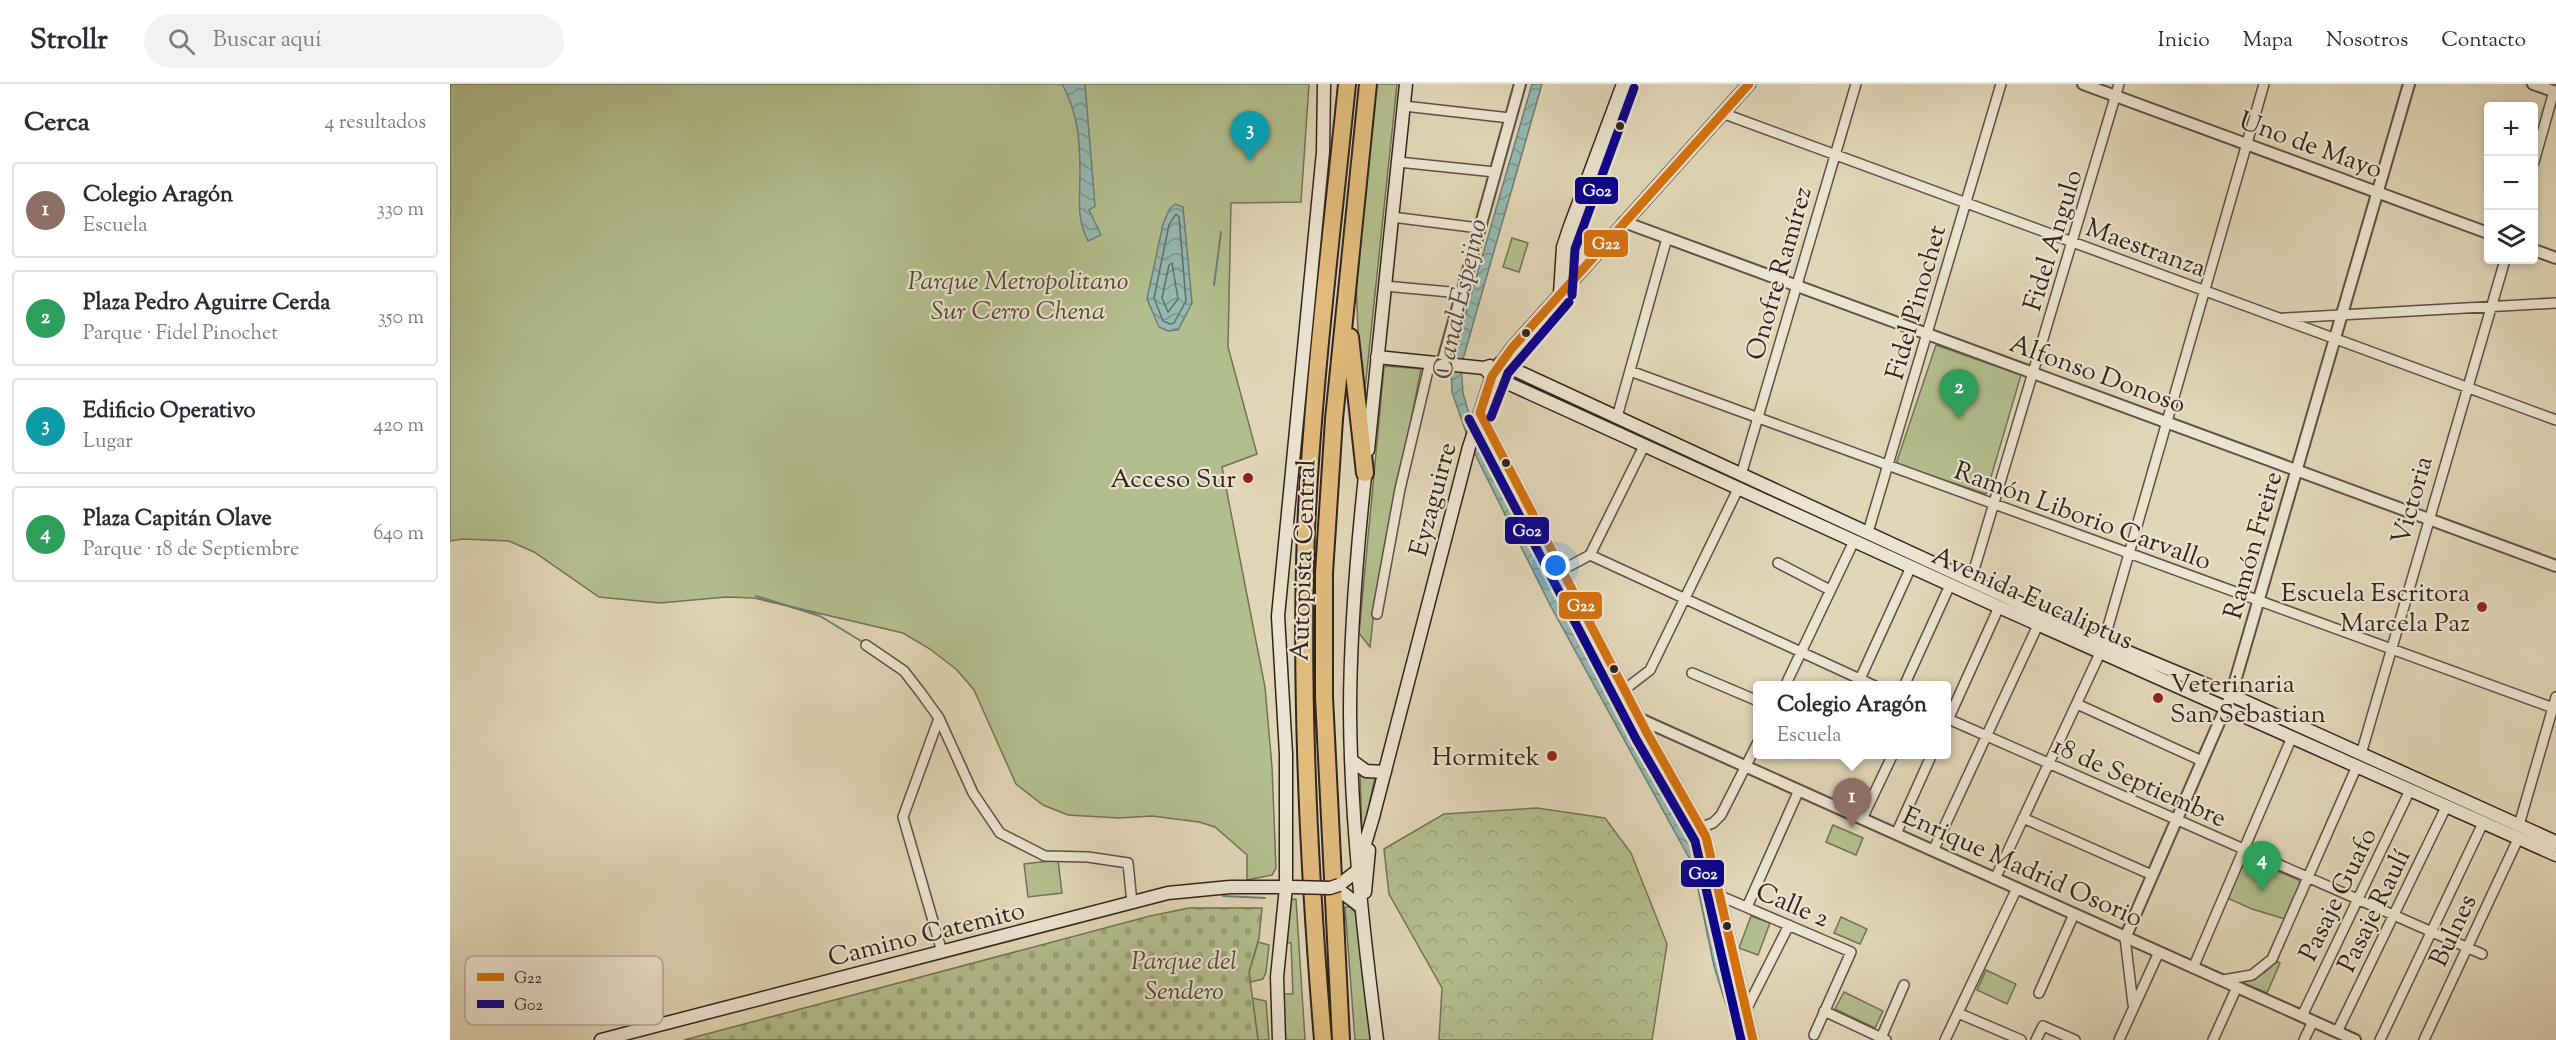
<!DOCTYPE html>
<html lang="es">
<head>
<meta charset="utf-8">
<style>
  body { margin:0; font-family:"Sorts Mill Goudy",serif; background:#f2f2f3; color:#2b2b33 }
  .controls { position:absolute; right:18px; top:18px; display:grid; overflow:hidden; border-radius:6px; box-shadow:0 3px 9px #0003 }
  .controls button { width:54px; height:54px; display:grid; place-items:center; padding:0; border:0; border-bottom:2px solid #e1e1e2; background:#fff; color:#2b2b33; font:30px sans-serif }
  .you { position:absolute; left:1106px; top:482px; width:21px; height:21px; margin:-15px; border:4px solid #fff; border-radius:50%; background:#1a73e8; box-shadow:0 0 0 9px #1a73e833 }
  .badge { display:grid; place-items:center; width:39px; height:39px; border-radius:50%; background:#111827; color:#fff; font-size:20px; font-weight:700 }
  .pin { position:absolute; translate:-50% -50px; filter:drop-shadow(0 2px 3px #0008) }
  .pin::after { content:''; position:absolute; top:32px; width:21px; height:18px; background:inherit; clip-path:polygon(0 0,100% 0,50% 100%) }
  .popup { position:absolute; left:1303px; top:597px; width:198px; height:78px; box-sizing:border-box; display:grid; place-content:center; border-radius:6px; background:#fff; filter:drop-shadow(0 2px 4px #0005); font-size:20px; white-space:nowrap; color:#7c7c81 }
  .popup b { font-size:22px; color:#2b2b33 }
  .popup::after { content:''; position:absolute; left:50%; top:100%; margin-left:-12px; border:12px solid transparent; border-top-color:#fff }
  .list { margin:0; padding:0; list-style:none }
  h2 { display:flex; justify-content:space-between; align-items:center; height:78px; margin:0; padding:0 24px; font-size:26px }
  h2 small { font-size:20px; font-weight:400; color:#7c7c81 }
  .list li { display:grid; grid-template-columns:39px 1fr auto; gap:18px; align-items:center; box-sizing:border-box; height:96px; margin:0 12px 12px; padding:0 12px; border:2px solid #e1e1e2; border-radius:6px }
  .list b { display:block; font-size:22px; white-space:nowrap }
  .list p { margin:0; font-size:20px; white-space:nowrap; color:#7c7c81 }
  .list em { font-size:20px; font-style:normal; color:#7c7c81 }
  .icon { flex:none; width:33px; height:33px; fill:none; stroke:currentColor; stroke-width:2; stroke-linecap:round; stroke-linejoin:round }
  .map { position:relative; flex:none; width:2106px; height:956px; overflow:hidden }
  header { display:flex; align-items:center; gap:36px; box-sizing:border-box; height:84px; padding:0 30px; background:#fff; border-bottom:2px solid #e1e1e2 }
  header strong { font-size:28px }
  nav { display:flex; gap:33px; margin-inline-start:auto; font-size:21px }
  .search { width:420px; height:54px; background:#f2f2f3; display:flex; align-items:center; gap:15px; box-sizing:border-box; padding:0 21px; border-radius:33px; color:#7c7c81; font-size:22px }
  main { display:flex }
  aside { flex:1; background:#fff }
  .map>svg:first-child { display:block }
  .green { fill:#b3be8e; stroke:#737156; stroke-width:1.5 }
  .forest { fill:url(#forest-crowns); stroke:#737156; stroke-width:1.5 }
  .cemetery { fill:url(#cemetery-stones); stroke:#737156; stroke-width:1.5 }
  .water { fill:url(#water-waves); stroke:#6d7d76; stroke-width:1.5 }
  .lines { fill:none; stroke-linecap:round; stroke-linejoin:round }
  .shore { stroke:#646e68; stroke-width:1.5 }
  .stream { stroke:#6d7d76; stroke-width:2 }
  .minor-casing { stroke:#5e5044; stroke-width:12 }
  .tertiary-casing { stroke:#5e5044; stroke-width:14 }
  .secondary-casing { stroke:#33241e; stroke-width:15 }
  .motorway-casing { stroke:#33241e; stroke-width:20 }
  .minor { stroke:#ece4d0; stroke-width:9 }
  .tertiary { stroke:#ece4d0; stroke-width:10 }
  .secondary { stroke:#ece4d0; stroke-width:12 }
  .motorway { stroke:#e0bb7c; stroke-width:16 }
  .secondary-bridge-casing { stroke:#33241e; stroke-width:15; stroke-linecap:butt }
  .secondary-bridge { stroke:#ece4d0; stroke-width:12 }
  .bus-1-casing { stroke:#ece4d0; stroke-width:14 }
  .bus-2-casing { stroke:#ece4d0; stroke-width:14 }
  .bus-1 { stroke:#d47210; stroke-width:9 }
  .bus-2 { stroke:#09028f; stroke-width:9 }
  .bus-dot { fill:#33241e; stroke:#ece4d0; stroke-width:2 }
  .poi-dot { fill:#8f2418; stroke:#ece4d0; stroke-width:2 }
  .labels { text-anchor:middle; stroke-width:4.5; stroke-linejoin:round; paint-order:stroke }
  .street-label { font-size:26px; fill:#33241e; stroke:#ece4d0 }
  .park-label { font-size:26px; font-style:italic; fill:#534a3a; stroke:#ece4d0 }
  .poi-label { font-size:26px; fill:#33241e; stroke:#ece4d0; text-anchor:end }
  .water-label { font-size:27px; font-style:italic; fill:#4b4943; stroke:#ece4d0 }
  .key { fill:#ece4d0; stroke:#b4aa9b; stroke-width:1.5 }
  .key-label { font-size:16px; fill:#33241e }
  .line-badge { stroke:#ece4d0; stroke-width:2 }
  .badge-label { font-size:16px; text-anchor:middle; font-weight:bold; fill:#fff }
</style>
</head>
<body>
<header>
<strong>Strollr</strong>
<div class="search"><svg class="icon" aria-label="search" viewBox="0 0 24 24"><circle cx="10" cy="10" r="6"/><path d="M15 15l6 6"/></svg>Buscar aquí</div>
<nav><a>Inicio</a><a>Mapa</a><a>Nosotros</a><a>Contacto</a></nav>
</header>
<main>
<aside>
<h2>Cerca<small>4 resultados</small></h2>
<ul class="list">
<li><span class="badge" style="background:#8d6e63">1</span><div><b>Colegio Aragón</b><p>Escuela</p></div><em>330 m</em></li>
<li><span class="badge" style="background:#2e9e5b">2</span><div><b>Plaza Pedro Aguirre Cerda</b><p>Parque · Fidel Pinochet</p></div><em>350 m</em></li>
<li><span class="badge" style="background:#0f9aa8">3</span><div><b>Edificio Operativo</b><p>Lugar</p></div><em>420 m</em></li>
<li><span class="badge" style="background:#2e9e5b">4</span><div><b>Plaza Capitán Olave</b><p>Parque · 18 de Septiembre</p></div><em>640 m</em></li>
</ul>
</aside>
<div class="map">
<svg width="2106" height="956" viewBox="0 0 2106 956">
  <defs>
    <pattern id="forest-crowns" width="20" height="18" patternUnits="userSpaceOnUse" patternTransform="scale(1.5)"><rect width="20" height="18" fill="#b3be8e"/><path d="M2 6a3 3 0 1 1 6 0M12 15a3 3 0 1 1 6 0" fill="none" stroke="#9aa37a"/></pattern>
    <pattern id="cemetery-stones" width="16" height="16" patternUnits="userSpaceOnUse" patternTransform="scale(1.5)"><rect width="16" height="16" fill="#b3be8e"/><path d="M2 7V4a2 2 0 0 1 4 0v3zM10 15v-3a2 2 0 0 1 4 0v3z" fill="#9aa37a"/></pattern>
    <pattern id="water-waves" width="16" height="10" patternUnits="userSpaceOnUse" patternTransform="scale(1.5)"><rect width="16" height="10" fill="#94b9b1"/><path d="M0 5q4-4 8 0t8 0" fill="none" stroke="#79968f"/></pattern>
  </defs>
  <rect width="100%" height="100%" fill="#e1d6b7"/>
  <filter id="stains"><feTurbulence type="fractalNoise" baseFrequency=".00333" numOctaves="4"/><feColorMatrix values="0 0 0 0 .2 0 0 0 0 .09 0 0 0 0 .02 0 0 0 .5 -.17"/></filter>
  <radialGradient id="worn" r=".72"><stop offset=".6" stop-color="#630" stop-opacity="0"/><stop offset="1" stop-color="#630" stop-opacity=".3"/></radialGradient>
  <path class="green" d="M0,0H859L851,118L781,119L778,263L807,370L772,383L815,603L822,683L826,784L822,791L797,796V771L765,743L749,738L702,732L669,734L618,731L593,721L566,700L524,606L507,586L480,565L453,549L304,514L276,513L210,519L149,513L84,468L59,457L13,455L0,457Z
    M926,0H947L915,305L910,304L906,194Z
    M1062,154L1078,159L1069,188L1053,183Z
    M1486,261L1571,291L1536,410L1446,380Z
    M936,282L971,285L924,526L920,563L909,549L934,284Z
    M910,689L925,693L912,754Z
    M1383,741L1413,754L1406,771L1376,758Z
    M1794,773L1849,796L1850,800L1835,835L1802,825L1775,813Z
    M608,776L612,809L578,813L574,780Z
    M846,815L855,956H831L829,910H843L841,859L832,858L840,816Z
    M895,823H900L907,830L924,956H905Z
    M1301,832L1320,839L1308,871L1289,864Z
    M1391,833L1417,845L1410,860L1384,849Z
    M808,858L819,861L816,888L813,895L800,898L799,888Z
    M1826,877L1830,879L1817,909L1795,900V897L1815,888Z
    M1536,886L1566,900L1557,920L1527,906Z
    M1394,908L1433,927L1425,944L1385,925Z
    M802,914L816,917L819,956H808Z"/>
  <path class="forest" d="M1087,724L1155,734L1181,769L1217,860L1202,956H989L992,904L939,810L934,765L994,730Z"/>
  <path class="cemetery" d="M739,824H812L809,854L799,888L808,956H234L700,832Z"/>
  <path class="water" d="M612,0H635L645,122L639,126L651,151L638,157C626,134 630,114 630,89C630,56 628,29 612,0Z
    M1082,0H1092L1011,282L1013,309L1024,347L1194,670L1253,767L1298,956H1287L1264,882L1243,781L1100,521L1020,360L1002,308L1001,281Z
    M725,120L733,123L742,219L728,246L718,247L709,243L697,215L713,140L719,126Z"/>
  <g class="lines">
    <path class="shore" d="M726,130L729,133L736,217L724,239L720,240L713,237L704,214L719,141Z
      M722,179L728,215L718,228L712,214L719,181Z"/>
    <path class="stream" d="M764,201L771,148
      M306,512L370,532L411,557
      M773,812L815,814"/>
    <g class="minor-casing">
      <path id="minor" d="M954,22L1060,34
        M1272,29L2106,336
        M948,78L1045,88
        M2084,78L2104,7
        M942,133L1029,144
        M935,202L1011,209
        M1834,234L2106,219
        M1180,287L2106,625
        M1167,333L1217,154
        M1291,391L1406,0
        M1418,448L1551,0
        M1140,471L1425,602
        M1328,479L1380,506
        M1112,486L1140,471L1194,362
        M1521,496L1669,0
        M927,530L950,405L980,278
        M416,561L454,587L471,609L489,634L523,709L550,749L595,772L638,773L678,779L682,819
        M1242,589L1308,617
        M1410,595L1461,483
        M1335,602L1404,457
        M1454,602L1500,501
        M1174,606L1200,586L1288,405
        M1627,620L1752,677
        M489,634L453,733L492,868
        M1496,634L2032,870
        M1497,638L1549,523
        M1911,670L2055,176
        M1573,734L1702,791
        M1412,735L1443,670
        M2069,741L2106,613
        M1252,743L1263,739L1271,731L1308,658
        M1446,750L1482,670
        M1483,767L1588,541
        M1545,795L1651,567L1814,0
        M1268,811L1401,868L1364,951
        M1297,823L1349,706
        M1675,854L1683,920
        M1743,884L1842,653
        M1773,896L1802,891L1822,875L1907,682
        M1589,909L1624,830
        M1374,927L1436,956
        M1295,928L1339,841
        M1508,929L1571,956
        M1852,932L1960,706
        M1887,948L1996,723
        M1431,954L1454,901
        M1495,956L1567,804
        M1586,956L1593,942L1625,956
        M1669,956L1709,868
        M1763,956L1787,903
        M1854,956L1863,937
        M1930,956L2033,739
        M1974,956L2068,755"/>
    </g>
    <g class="tertiary-casing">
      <path id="tertiary" d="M1633,0L2038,149
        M2083,0L2106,8
        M1174,138L2106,482
        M2084,166L2106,174
        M992,280L1070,0
        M1030,329L1197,649L1256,753L1303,956
        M1190,635L1905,956
        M1675,854L1781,611L1959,0"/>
    </g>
    <g class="secondary-casing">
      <path id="secondary" d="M1113,163L1139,177
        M1110,210L1113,163L1120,142L1173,0
        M927,273L1034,284L1040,282
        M1050,279L1654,558L1781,611L2106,758
        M1034,284L1042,292L1549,523L2106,771
        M918,366L956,0
        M916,383C907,465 900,547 900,629C901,739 913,847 927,956
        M901,676L916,687L935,688
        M889,801L907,787L923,733L1019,363L1042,292L1062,264L1299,0
        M889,806L910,822
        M915,808L919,766
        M151,956L718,809L780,803H842
        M829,956L827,893L836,803V670L828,532L873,68L874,0"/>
    </g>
    <g class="motorway-casing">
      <path id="motorway" d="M900,253L915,389
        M873,956C859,788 850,614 856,446C863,297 882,148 897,0
        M891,956L874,613V489L884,335L918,0"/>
    </g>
    <use href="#minor" class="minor"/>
    <use href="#tertiary" class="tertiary"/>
    <use href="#secondary" class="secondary"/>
    <use href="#motorway" class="motorway"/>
    <g class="secondary-bridge-casing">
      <path id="secondary-bridge" d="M844,803L880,804L889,801"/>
    </g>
    <use href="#secondary-bridge" class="secondary-bridge"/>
    <g class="bus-1-casing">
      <path id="bus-1" d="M1030,329L1197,649L1256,753L1303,956
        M1030,329L1042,292L1062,264L1299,0"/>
    </g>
    <g class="bus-2-casing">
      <path id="bus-2" d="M1122,211L1125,165L1184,4
        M1041,333L1058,289L1119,218
        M1019,335L1186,655L1245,757L1291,956"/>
    </g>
    <use href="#bus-1" class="bus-1"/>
    <use href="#bus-2" class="bus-2"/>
  </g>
  <g class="bus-dot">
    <circle cx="1170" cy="42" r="5"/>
    <circle cx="1076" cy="249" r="5"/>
    <circle cx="1056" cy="379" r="5"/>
    <circle cx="1164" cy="585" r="5"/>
    <circle cx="1277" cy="842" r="5"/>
  </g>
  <g class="poi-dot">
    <circle cx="798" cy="394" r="6"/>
    <circle cx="2032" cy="523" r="6"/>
    <circle cx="1708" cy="614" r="6"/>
    <circle cx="1102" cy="672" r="6"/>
  </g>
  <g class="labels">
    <g class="street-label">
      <text transform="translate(1861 60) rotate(20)" y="9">Uno de Mayo</text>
      <text transform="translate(1602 156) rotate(-73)" y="9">Fidel Angulo</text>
      <text transform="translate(1696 163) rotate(20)" y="9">Maestranza</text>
      <text transform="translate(1328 189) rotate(-74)" y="9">Onofre Ramírez</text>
      <text transform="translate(1465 218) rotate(-74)" y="9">Fidel Pinochet</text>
      <text transform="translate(1648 289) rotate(20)" y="9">Alfonso Donoso</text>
      <text transform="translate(982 415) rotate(-75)" y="9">Eyzaguirre</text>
      <text transform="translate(1961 416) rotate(-74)" y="9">Victoria</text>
      <text transform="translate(1633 431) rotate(20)" y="9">Ramón Liborio Carvallo</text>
      <text transform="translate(1802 461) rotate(-74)" y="9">Ramón Freire</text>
      <text transform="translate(852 476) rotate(-88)" y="9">Autopista Central</text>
      <text transform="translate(1583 513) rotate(24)" y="9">Avenida Eucaliptus</text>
      <text transform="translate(1690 697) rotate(24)" y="9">18 de Septiembre</text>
      <text transform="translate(1573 782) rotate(24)" y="9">Enrique Madrid Osorio</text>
      <text transform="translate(1887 810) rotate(-64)" y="9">Pasaje Guafo</text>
      <text transform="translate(1343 820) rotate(23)" y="9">Calle 2</text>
      <text transform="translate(1923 826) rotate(-64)" y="9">Pasaje Raulí</text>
      <text transform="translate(2002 846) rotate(-65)" y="9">Bulnes</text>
      <text transform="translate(476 849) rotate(-14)" y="9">Camino Catemito</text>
    </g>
    <g class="park-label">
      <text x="568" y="205">Parque Metropolitano<tspan x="568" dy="30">Sur Cerro Chena</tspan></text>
      <text x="734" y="885">Parque del<tspan x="734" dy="30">Sendero</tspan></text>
    </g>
    <g class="poi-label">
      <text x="786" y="403">Acceso Sur</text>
      <text x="2020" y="517">Escuela Escritora<tspan x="2020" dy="30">Marcela Paz</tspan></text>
      <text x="1720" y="608" text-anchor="start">Veterinaria<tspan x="1720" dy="30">San Sebastian</tspan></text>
      <text x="1090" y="681">Hormitek</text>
    </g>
    <g class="water-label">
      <text transform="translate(1009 215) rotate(-77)" y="9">Canal Espejino</text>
    </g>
  </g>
  <rect x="15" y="872" width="198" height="69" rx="9" class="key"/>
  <rect x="27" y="889" width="27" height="8" fill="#d47210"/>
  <rect x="27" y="916" width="27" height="8" fill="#09028f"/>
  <g class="key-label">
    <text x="64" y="899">G22</text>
    <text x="64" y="926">G02</text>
  </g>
  <g class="line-badge">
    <rect x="1124" y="92" width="45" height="29" rx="6" fill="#09028f"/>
    <rect x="1133" y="145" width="46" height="29" rx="6" fill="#d47210"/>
    <rect x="1054" y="432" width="46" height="29" rx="6" fill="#09028f"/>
    <rect x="1108" y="507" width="45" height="29" rx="6" fill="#d47210"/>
    <rect x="1230" y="775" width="45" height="29" rx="6" fill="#09028f"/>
  </g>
  <g class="badge-label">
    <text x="1147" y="112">G02</text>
    <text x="1156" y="165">G22</text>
    <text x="1077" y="452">G02</text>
    <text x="1131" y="527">G22</text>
    <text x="1253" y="795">G02</text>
  </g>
  <rect width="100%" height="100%" filter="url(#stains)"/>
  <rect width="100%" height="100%" fill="url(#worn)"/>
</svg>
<div class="controls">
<button>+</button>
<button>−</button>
<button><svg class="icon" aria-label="layers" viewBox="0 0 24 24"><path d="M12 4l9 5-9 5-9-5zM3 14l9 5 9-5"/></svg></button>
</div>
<div class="you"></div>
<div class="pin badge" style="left:1402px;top:744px;background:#8d6e63">1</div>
<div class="popup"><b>Colegio Aragón</b>Escuela</div>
<div class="pin badge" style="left:1509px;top:335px;background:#2e9e5b">2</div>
<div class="pin badge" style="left:800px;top:77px;background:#0f9aa8">3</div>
<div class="pin badge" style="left:1812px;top:807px;background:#2e9e5b">4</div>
</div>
</main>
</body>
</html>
